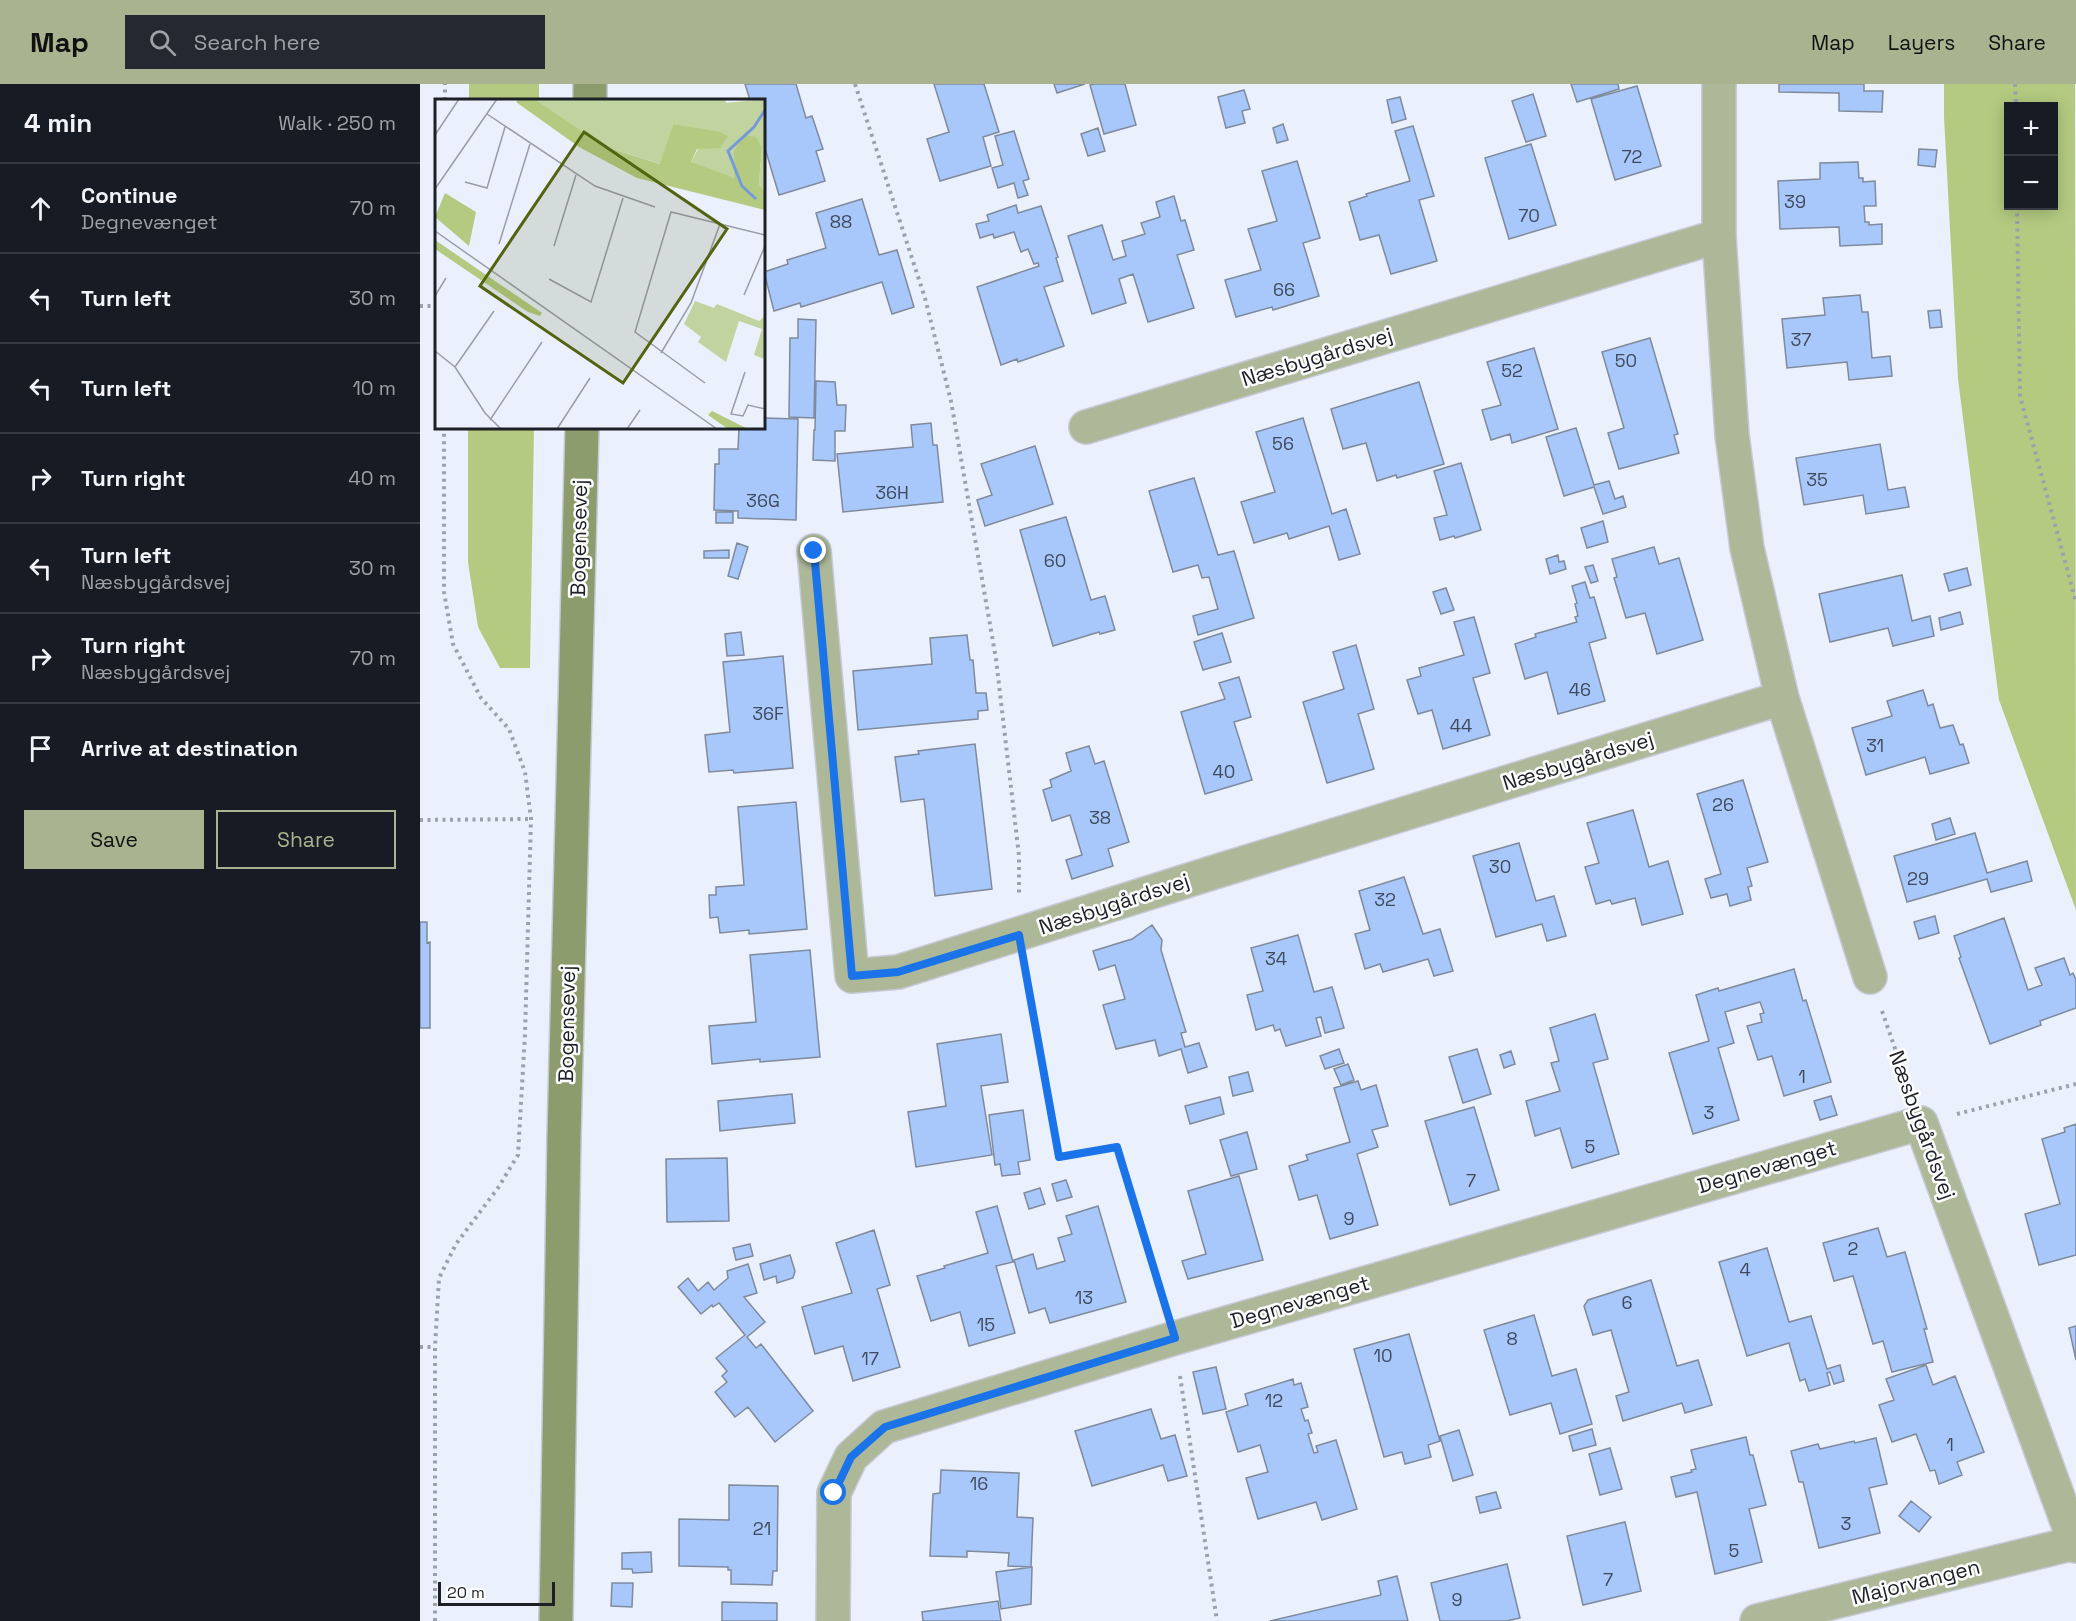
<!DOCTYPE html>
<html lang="en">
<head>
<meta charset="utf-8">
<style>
  body { margin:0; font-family:"Space Grotesk",sans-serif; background:#242831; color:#f1f3f6 }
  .controls { position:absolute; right:18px; top:18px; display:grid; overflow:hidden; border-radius:0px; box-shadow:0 3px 15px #0003 }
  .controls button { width:54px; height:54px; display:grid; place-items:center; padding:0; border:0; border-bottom:2px solid #363941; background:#171b24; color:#f1f3f6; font:30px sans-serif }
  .scale { position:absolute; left:18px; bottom:15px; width:117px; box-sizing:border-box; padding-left:6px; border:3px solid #1c2027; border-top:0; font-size:16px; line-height:21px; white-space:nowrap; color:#1c2027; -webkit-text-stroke:4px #fdfdfd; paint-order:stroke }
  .stop { position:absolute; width:18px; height:18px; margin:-14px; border:4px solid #1a73e8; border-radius:50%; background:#fff }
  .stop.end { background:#1a73e8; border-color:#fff; box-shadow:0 2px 6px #0008 }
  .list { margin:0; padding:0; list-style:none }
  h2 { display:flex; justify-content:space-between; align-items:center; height:78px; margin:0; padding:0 24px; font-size:26px }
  h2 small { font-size:20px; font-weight:400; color:#9ea1a6 }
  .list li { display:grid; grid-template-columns:39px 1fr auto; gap:18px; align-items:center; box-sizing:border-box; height:90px; padding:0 24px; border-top:2px solid #363941 }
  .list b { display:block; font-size:22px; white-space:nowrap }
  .list p { margin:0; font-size:20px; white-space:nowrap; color:#9ea1a6 }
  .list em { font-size:20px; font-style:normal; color:#9ea1a6 }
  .actions { display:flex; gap:12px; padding:18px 24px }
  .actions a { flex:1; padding:14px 0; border:2px solid #a9b38f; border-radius:0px; text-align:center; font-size:21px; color:#a9b38f }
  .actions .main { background:#a9b38f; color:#111 }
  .icon { flex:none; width:33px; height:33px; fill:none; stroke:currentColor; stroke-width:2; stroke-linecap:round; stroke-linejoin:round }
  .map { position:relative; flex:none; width:1656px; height:1537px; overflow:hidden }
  header { display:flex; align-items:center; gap:36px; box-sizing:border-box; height:84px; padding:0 30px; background:#a9b38f; color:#111 }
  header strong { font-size:28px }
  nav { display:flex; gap:33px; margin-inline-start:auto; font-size:21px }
  .search { width:420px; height:54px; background:#242831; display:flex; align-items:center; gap:15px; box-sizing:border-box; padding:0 21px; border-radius:0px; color:#9ea1a6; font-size:22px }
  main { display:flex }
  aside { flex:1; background:#171b24 }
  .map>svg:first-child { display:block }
  .forest { fill:#b4ca80; fill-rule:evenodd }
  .building { fill:#a8c7fb; stroke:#7f8a9c; stroke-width:1.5 }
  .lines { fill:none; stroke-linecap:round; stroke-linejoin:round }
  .minor-casing { stroke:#c5cbd6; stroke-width:36 }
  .secondary-casing { stroke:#c5cbd6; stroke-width:36 }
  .path { stroke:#9ca2ac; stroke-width:4; stroke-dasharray:3 4.5; stroke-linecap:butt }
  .minor { stroke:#adb898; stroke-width:33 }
  .secondary { stroke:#8c9c6c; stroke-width:33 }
  .route { stroke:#1a73e8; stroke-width:8 }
  .labels { text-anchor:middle; stroke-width:5; stroke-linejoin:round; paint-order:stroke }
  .number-label { font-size:18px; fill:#3f4a5c }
  .street-label { font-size:21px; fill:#1c2027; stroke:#fdfdfd }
  .inset-river { fill:none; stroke:#769ad9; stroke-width:3 }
  .inset-road { fill:none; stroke:#989da7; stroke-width:1.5 }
  .view { fill:#516511; fill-opacity:0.15; stroke:#516511; stroke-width:3 }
  .inset-edge { fill:none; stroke:#1c2027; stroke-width:3 }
</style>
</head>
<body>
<header>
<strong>Map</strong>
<div class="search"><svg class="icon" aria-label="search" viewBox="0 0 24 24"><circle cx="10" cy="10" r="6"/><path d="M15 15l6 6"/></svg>Search here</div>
<nav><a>Map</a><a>Layers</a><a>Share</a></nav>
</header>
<main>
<aside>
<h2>4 min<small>Walk · 250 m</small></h2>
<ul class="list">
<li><svg class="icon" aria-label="ahead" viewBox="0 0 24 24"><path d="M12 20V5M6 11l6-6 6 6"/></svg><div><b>Continue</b><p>Degnevænget</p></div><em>70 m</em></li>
<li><svg class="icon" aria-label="left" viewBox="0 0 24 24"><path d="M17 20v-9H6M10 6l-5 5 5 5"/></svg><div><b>Turn left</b></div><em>30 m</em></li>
<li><svg class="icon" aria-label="left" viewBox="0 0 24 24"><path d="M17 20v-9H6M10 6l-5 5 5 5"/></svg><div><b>Turn left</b></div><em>10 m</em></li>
<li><svg class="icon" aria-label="right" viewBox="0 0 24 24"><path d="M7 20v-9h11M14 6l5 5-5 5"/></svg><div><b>Turn right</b></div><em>40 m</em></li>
<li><svg class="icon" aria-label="left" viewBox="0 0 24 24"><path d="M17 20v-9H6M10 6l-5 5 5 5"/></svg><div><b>Turn left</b><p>Næsbygårdsvej</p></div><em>30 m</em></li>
<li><svg class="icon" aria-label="right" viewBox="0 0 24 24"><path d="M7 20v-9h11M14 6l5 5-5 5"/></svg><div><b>Turn right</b><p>Næsbygårdsvej</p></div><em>70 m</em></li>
<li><svg class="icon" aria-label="arrive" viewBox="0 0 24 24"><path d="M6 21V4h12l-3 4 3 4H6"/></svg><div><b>Arrive at destination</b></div></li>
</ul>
<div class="actions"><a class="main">Save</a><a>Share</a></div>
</aside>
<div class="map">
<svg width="1656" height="1537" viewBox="0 0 1656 1537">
  <rect width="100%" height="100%" fill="#eaf1fd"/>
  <path class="forest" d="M49,0H119V16H49Z
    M1524,0H1655L1656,826L1579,616L1538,295L1524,33ZM1634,22V122H1588V22Z
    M48,344H114L110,584H80L58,543L48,478Z"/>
  <path class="building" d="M325,0H376L386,34L392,32L403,65L396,67L405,97L359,111L344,61V16H330Z
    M514,0H564L579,48L563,53L571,82L520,97L507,55L529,48Z
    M634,0H665L637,9Z
    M674,0H705L716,41L684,50L670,1Z
    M1151,0H1198L1199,5L1157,18Z
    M1359,0H1444V7H1463L1462,28L1419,27V9L1359,8Z
    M1217,2L1241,82L1195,96L1171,15Z
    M824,6L830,25L822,27L825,39L806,44L798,13Z
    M1113,10L1126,52L1106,58L1092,17Z
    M980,13L986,35L972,39L967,16Z
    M863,40L868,56L857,59L853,44Z
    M993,42L1014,112L999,116L1017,177L971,190L959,151L940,156L929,118L947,112L946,110L990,97L975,47Z
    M678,44L685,67L668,72L661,50Z
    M594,47L609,95L603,97L608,111L598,114L594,99L578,104L572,84L583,81L575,52Z
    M1111,60L1136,141L1089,155L1065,74Z
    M1499,65L1517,66L1515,83L1498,81Z
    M877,77L900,154L883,159L899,212L853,226L852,223L816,233L805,196L841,186L828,145L857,137L842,87Z
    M1438,78L1439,94H1443V98L1455,97L1456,122H1444L1445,138H1449V141L1462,140V160L1420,162L1419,143L1360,145L1358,97L1400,95V79Z
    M754,112L761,137L765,136L774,166L757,171L774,224L728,238L713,190L699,195L706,219L672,230L648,152L682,141L693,176L706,172L702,157L725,150L721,139L740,133L736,118Z
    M442,115L459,171L477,166L494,223L472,230L462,198L381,223L380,219L354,227L344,188L368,180L367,176L406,164L396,129Z
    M596,121L598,129L621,122L638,173L636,174L643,197L624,203L644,262L598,278L597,275L581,281L557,203L619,182L618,179L614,180L608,165L601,168L594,148L574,154L573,150L560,154L556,140L569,137L567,131Z
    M1440,211L1442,228H1448L1452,274L1470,272L1472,292L1429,296L1427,278L1367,284L1362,235L1405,231L1403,214Z
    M1520,226L1522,243L1510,244L1508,227Z
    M378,235L396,236L394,334L369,333L370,254H378Z
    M1230,254L1258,350L1254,351L1259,369L1199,385L1188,349L1204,344L1182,268Z
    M1114,264L1138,345L1092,359L1090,350L1071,356L1062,326L1081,321L1067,278Z
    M396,297L415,298L417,321H426L425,347H415V377L393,376L394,346H395Z
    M999,298L1024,380L977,394L976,391L957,397L946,359L923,365L911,325Z
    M344,334L378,335L376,436L318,434V427L294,426L295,380H299V365H318L319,344H344Z
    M883,334L912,430L926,425L940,470L919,476L909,442L869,455L867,449L834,459L821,418L855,408L836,348Z
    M511,339L513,361H517L523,418L423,428L417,370L493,363L491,341Z
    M1156,344L1174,401L1189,397L1195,415L1203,412L1206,423L1183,430L1174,403L1144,412L1126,353Z
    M1460,360L1468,406L1485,403L1489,423L1446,430L1443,411L1384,421L1376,374Z
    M615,362L633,420L565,442L557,416L572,411L561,380Z
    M1041,379L1061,446L1035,454L1034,452L1020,456L1014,434L1027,431L1014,387Z
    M774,394L798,471L814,467L834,534L778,551L773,532L798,525L789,493L782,494L778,481L753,488L729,407Z
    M296,428H313V439H296Z
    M646,433L671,516L685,512L695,546L680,550L679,548L633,562L600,446Z
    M1183,437L1188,458L1167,464L1161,444Z
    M317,459L328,463L318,495L308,492Z
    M1234,463L1239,480L1259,474L1283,556L1237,570L1225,529L1206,534L1194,494L1197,493L1192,475Z
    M309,466V474H284V467Z
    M1138,471L1139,478L1144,477L1146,485L1130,490L1126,475Z
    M1173,481L1178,497L1171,499L1165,483Z
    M1547,484L1551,501L1529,507L1524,490Z
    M1482,491L1492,537L1510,532L1514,552L1473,562L1468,544L1410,558L1399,510Z
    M1165,498L1170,514L1174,513L1186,554L1169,559L1185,617L1138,630L1127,588L1105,595L1095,560L1116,553L1115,550L1157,538L1155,533L1158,532L1155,520L1157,519L1152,502Z
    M1026,504L1034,526L1021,530L1013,508Z
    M1540,528L1543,540L1521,546L1519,534Z
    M1054,533L1070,589L1053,594L1070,651L1023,665L1012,626L998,630L987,596L1001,592L999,584L1044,571L1034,538Z
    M321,548L324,571L307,572L305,550Z
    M802,549L811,578L783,586L774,558Z
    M547,551L550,576H553L556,609H566L568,626L558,627V635L438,646L433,587L512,580L510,554Z
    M936,561L954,625L938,630L954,685L907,699L883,618L924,605L913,568Z
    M363,572L373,684L314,689L313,686L289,688L285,651L310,648L303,578Z
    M819,593L831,633L814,638L832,696L785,710L761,628L805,615L799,599Z
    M1503,606L1508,622L1513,620L1520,644L1533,641L1540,661L1543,660L1549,679L1510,690L1505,673L1446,691L1432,644L1472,632L1467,617Z
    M555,660L572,805L515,812L504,715L481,718L475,673L499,670L498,667Z
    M669,662L675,680L684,677L709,758L688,765L693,782L652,795L646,776L662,771L650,731L632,737L623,706L632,703L630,696L651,687L646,669Z
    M1323,696L1348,778L1327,784L1332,802L1328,803L1331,816L1310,822L1307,810L1291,814L1285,795L1301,790L1277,710Z
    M376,718L387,845L329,850V846L300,849L298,833L290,834L289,811H296V803L324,801L318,723Z
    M1213,726L1229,783L1248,777L1263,830L1222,841L1215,814L1192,820L1190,816L1176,820L1165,783L1179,779L1167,739Z
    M1530,734L1535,750L1516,756L1512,740Z
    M1555,749L1567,789L1607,777L1612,797L1571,808L1567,795L1487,818L1474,772Z
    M1099,759L1116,817L1134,812L1146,852L1127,857L1122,840L1076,853L1053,772Z
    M984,793L1003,850L1020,845L1033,887L1014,892L1008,875L963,888L960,880L945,885L935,850L950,846L939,807Z
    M1515,832L1519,849L1499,855L1494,838Z
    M1584,834L1608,906L1622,901L1615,884L1644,874L1650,891L1653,889L1656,896V924L1620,937L1621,941L1570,960L1539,874L1541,873L1534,852Z
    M0,838H7V859L10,858V944H0Z
    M732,841L742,856L741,866L766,948L761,949L765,963L779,959L787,983L768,989L761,965L739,972L735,956L696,965L683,921L705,915L695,881L679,886L673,867L712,855Z
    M878,851L894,908L912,903L924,944L905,949L901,933L896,934L901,952L866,962L860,945L855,947L853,941L836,946L827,911L843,907L831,864Z
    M390,866L400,973L340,978V975L292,980L289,942L336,938L330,871Z
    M1374,885L1383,917L1386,916L1411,998L1364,1012L1352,972L1338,976L1327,942L1342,938L1340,930L1344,929L1340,918L1305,928L1314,959L1298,964L1319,1036L1273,1050L1249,969L1289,957L1276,911L1298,904L1299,907Z
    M1175,930L1188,975L1173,979L1199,1070L1152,1084L1140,1044L1115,1052L1106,1017L1140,1007L1131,979L1139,977L1130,944Z
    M581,950L588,998L561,1002L572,1071L496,1083L488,1028L526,1022L517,960Z
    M919,965L924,979L905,985L900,972Z
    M1057,965L1071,1010L1043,1019L1029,973Z
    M1091,967L1095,980L1084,984L1080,971Z
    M928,980L934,996L921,1001L914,985Z
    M828,988L833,1007L813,1012L809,993Z
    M938,997L941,1006L956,1001L968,1042L952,1046L958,1063L937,1070L958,1141L910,1155L897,1111L879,1116L869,1082L888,1076L886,1071L930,1058L914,1004Z
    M372,1010L375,1039L300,1047L298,1017Z
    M1411,1012L1417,1031L1400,1036L1394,1017Z
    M800,1013L804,1030L770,1040L765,1022Z
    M1054,1023L1079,1106L1030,1121L1005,1037Z
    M603,1026L610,1076L598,1078L600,1090L582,1092L580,1080L575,1081L569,1031Z
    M1656,1040V1171L1619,1181L1605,1130L1640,1120L1622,1055L1645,1048L1644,1044Z
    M827,1048L837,1085L811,1092L800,1056Z
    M307,1074L309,1137L247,1138L246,1075Z
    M819,1092L843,1176L768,1195L762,1177L786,1170L768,1107Z
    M646,1096L652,1113L637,1117L632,1100Z
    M620,1104L625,1120L609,1125L604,1109Z
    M577,1122L593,1178L576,1182L595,1249L549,1262L540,1228L511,1237L497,1192L525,1184L524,1182L568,1169L556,1128Z
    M678,1122L706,1218L630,1239L625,1224L609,1229L594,1176L613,1170L617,1185L645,1177L638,1154L652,1150L646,1132Z
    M1458,1144L1467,1173L1485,1168L1507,1245H1504L1513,1278L1472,1288L1463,1257L1453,1260L1433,1192L1414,1197L1403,1159Z
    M454,1146L470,1201L457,1205L480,1283L433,1297L423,1262L395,1270L382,1223L432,1209L416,1159Z
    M330,1160L333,1172L316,1176L313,1164Z
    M1347,1164L1369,1238L1391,1232L1407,1285L1420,1281L1424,1297L1414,1300L1410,1288L1407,1289L1410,1301L1389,1307L1385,1295L1380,1297L1369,1259L1327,1272L1299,1178Z
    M370,1171L375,1187L373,1194L357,1199L356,1192L344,1196L340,1180Z
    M328,1180L337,1209L324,1213L345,1238L327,1253L336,1264L341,1260L393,1327L355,1358L328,1323L315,1333L295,1308L307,1298L302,1292L307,1287L296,1274L325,1251L299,1219L293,1223L292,1221L281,1230L258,1203L268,1194L278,1207L288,1198L294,1206L308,1194L307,1187Z
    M1231,1196L1257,1282L1278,1276L1292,1321L1265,1329L1262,1319L1203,1337L1196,1312L1209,1308L1191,1246L1173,1251L1164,1222L1168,1216Z
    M1114,1231L1132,1292L1156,1285L1172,1340L1140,1350L1131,1319L1090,1331L1064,1246Z
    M1656,1242V1276L1649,1244Z
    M989,1250L1020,1357L1008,1361L1011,1373L985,1380L982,1368L964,1373L934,1265Z
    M1506,1281L1513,1301L1535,1292L1564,1368L1537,1378L1542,1391L1519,1400L1515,1386L1510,1387L1496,1350L1472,1358L1459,1321L1474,1316L1466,1295Z
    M796,1283L806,1325L783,1330L773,1288Z
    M873,1295L874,1301L881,1299L888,1323L881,1325L885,1337L888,1336L892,1349L888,1350L894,1369L898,1368L896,1362L916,1356L937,1425L902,1436L896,1418L838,1435L826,1394L848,1388L840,1361L818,1368L806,1328L828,1321L825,1310Z
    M731,1325L741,1355L755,1351L767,1392L748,1397L743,1381L672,1402L655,1347Z
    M1172,1345L1176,1361L1153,1367L1149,1352Z
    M1039,1346L1053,1391L1033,1397L1020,1352Z
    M1326,1353L1330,1371H1333L1346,1421L1329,1425L1342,1478L1295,1490L1277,1408L1256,1413L1251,1393L1272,1388L1271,1386L1276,1385L1271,1366Z
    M1456,1354L1467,1400L1449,1404L1460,1449L1399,1464L1383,1398H1379L1371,1367L1398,1360L1400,1365L1434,1357L1435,1359Z
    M1190,1364L1202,1405L1180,1411L1169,1370Z
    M521,1386L599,1389L597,1433L613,1434L611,1483L588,1482L589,1469L547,1467V1473L510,1472L513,1410L520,1409Z
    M309,1401L358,1402L357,1487H353L352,1501L311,1500V1486H308V1483L259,1482V1435L309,1436Z
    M1076,1408L1081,1424L1060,1429L1056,1413Z
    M1491,1417L1511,1433L1499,1448L1479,1432Z
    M1205,1438L1221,1507L1163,1521L1147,1452Z
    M231,1468L232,1488L213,1489L212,1485H202V1469Z
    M1087,1480L1100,1534L1087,1537H1020L1011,1499Z
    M612,1483L611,1520L581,1525L576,1488Z
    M977,1492L988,1537H850L961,1511L958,1497Z
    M192,1499H213L212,1523L191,1522Z
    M578,1517L581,1537H503L502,1528Z
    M302,1518L357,1519V1537H302Z"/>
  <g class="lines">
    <g class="minor-casing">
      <path id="minor" d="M1299,0V152L1312,351L1327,464L1362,614L1450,893
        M666,343L1299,152
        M394,467L432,892L478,888L801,786L1362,614
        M413,1537L414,1409L431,1373L464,1343L755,1254L1501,1039L1656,1462
        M1337,1537L1655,1459"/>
    </g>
    <g class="secondary-casing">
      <path id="secondary" d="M170,16V0
        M136,1537L144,1053L162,344"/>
    </g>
    <path class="path" d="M435,0L505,214L531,317L576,575L599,772V811
      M1595,0L1596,22
      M25,16V0
      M1597,122L1600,312L1656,518
      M0,222H16
      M0,736L111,735
      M606,887L639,1073L697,1063L744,1220
      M1462,927L1489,1005
      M1537,1030L1656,1000
      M0,1263H15
      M760,1292L797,1537
      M15,1537V1263L19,1194L36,1160L78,1104L98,1071L105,950L111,735L105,688L89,645L61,614L33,560L24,508V344"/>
    <use href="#minor" class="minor"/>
    <use href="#secondary" class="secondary"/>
  </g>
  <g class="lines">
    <path class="route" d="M394,467L432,892L478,888L599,851L639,1073L697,1063L755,1254L465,1343L431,1373L414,1409"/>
  </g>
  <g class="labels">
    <g class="number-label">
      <text x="1212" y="79">72</text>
      <text x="1375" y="124">39</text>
      <text x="1109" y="138">70</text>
      <text x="421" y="144">88</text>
      <text x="864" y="212">66</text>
      <text x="1381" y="262">37</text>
      <text x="1206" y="283">50</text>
      <text x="1092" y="293">52</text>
      <text x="863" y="366">56</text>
      <text x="1397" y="402">35</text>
      <text x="472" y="415">36H</text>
      <text x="343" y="423">36G</text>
      <text x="635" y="483">60</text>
      <text x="1160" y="612">46</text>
      <text x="348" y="636">36F</text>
      <text x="1041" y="648">44</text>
      <text x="1455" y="668">31</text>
      <text x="804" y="694">40</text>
      <text x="1303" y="727">26</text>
      <text x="680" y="740">38</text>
      <text x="1080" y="789">30</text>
      <text x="1498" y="801">29</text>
      <text x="965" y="822">32</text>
      <text x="856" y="881">34</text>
      <text x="1382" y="999">1</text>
      <text x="1289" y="1035">3</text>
      <text x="1170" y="1069">5</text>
      <text x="1051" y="1103">7</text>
      <text x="929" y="1141">9</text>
      <text x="1433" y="1171">2</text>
      <text x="1325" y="1192">4</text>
      <text x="664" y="1220">13</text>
      <text x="1207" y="1225">6</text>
      <text x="566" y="1247">15</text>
      <text x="1092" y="1261">8</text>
      <text x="963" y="1278">10</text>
      <text x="450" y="1281">17</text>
      <text x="854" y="1323">12</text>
      <text x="1530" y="1367">1</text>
      <text x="559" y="1406">16</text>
      <text x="1426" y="1446">3</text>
      <text x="342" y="1451">21</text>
      <text x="1314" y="1473">5</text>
      <text x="1188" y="1502">7</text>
      <text x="1037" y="1522">9</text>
    </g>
    <g class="street-label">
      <text transform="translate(897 273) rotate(-17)" y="7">Næsbygårdsvej</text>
      <text transform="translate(159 454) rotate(-89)" y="7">Bogensevej</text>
      <text transform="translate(1158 677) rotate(-17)" y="7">Næsbygårdsvej</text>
      <text transform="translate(694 820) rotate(-18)" y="7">Næsbygårdsvej</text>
      <text transform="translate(147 940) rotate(-89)" y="7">Bogensevej</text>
      <text transform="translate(1502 1041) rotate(70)" y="7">Næsbygårdsvej</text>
      <text transform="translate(1347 1083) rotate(-16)" y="7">Degnevænget</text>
      <text transform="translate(880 1218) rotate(-16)" y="7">Degnevænget</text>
      <text transform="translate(1496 1498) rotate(-14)" y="7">Majorvangen</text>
    </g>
  </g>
  <g transform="translate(15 15)">
    <rect width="330" height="330" fill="#eaf1fd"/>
    <path d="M100,0H290L291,4L330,0V93L324,85L327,49L299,52L300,79L269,71L256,63L273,32L238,25L226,65L171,48ZM260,202L279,209L282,205L324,222L330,217L329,260L319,256L327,230L304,222L291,263L263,243L266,238L249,225Z" fill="#c1d39e"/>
    <path d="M84,0H100L171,48L225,65L238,25L285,33L293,37L285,49L262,50L256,63L299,79V52L309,36L321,38L327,49L324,85L330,93V111L202,79L144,48L81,3ZM10,94L41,113L34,147L0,118ZM0,141L107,214L105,217L93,213L0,150ZM277,312L311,329L314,330H293L273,316Z" fill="#b4ca80"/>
    <path class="inset-river" d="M321,100L307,87L293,52L319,28L330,11"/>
    <path class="inset-road" d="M52,15L160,87L220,108M0,36L24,0M30,83L52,89L70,28M0,90L62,0M0,132L282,330M64,145L95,45M119,147L141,76M114,180L156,203L188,99M309,196L330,147M0,197L11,179M0,252L20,268L50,314L66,330M226,254L256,204L285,125M20,268L59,212M310,273L296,315L308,317L313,306L330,310M270,284L200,233L236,113L330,136M55,321L107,243M122,330L155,279M192,330L205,311"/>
    <path class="view" d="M149,33L292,130L188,284L45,187Z"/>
    <rect width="330" height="330" class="inset-edge"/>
  </g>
</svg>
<div class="controls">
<button>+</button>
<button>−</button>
</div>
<div class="scale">20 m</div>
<div class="stop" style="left:414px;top:1409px"></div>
<div class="stop end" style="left:394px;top:467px"></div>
</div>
</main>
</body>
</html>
